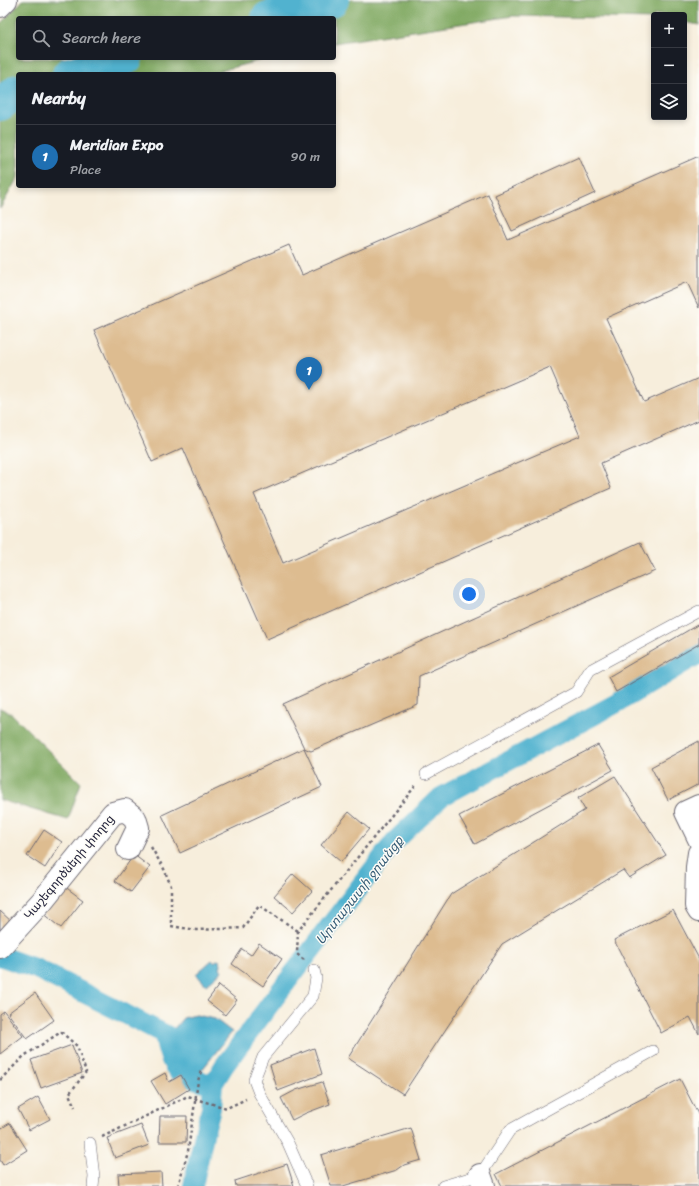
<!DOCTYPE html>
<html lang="en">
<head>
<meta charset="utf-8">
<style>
  body { margin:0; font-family:Sriracha,"Noto Sans Armenian",sans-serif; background:#20242c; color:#f1f3f6 }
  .controls { position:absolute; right:12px; top:12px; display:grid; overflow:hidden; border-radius:4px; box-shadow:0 2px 6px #0003 }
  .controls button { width:36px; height:36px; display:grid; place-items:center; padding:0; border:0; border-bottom:1px solid #363941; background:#171b24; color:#f1f3f6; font:20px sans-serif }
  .you { position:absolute; left:469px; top:594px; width:14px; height:14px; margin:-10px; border:3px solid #fff; border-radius:50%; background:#1a73e8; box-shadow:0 0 0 6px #1a73e833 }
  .badge { display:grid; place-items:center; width:26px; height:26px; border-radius:50%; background:#1f6fb2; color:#fff; font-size:13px; font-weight:700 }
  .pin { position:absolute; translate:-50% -33px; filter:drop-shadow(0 1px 2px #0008) }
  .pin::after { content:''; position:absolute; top:21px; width:14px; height:12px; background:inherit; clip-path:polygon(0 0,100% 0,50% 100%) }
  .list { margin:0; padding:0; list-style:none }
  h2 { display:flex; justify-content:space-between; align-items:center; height:52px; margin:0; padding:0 16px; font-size:17px }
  h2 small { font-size:13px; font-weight:400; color:#9ea1a6 }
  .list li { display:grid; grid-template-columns:26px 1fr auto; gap:12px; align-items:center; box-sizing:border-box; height:64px; padding:0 16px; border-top:1px solid #363941 }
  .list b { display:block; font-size:15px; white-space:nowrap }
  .list p { margin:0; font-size:13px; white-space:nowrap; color:#9ea1a6 }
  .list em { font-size:13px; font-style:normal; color:#9ea1a6 }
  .icon { flex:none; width:22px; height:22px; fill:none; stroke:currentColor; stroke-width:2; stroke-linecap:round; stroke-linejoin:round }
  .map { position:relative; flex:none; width:699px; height:1186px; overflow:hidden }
  .search { position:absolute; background:#171b24; box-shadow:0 2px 6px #0003; left:16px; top:16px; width:320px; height:44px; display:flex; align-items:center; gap:10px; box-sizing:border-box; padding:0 14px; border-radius:4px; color:#9ea1a6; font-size:15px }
  .panel { position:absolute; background:#171b24; box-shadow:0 2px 6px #0003; left:16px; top:72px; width:320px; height:116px; border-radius:4px }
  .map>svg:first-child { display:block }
  .forest { fill:#7fa860; stroke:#50654e }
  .water { fill:#51b2cf; stroke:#3a6a85 }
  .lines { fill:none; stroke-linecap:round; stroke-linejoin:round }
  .canal { stroke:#51b2cf; stroke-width:20 }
  .river { stroke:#51b2cf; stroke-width:34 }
  .building { fill:#ddbc90; fill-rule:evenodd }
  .service-casing { stroke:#6d6973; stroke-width:12 }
  .minor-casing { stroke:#6d6973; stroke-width:24 }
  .path { stroke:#6d6973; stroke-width:2.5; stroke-dasharray:3 3; stroke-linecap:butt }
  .service { stroke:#fff; stroke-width:11 }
  .minor { stroke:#fff; stroke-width:22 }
  .labels { text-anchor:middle; stroke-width:3; stroke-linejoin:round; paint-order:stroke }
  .street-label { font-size:12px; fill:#22223b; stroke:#fdfcf7 }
  .water-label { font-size:13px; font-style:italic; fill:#355c76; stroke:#fdfcf7 }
</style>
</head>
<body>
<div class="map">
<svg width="699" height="1186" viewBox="0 0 699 1186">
  <rect width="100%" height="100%" fill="#fdfcf7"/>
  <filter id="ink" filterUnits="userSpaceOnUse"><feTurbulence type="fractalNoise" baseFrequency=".025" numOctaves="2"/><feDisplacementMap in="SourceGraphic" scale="8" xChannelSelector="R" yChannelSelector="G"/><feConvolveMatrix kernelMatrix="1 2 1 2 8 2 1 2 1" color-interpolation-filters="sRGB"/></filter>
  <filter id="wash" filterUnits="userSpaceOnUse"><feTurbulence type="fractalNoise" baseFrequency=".012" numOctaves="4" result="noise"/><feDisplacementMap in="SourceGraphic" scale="16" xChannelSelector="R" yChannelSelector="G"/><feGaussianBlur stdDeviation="0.9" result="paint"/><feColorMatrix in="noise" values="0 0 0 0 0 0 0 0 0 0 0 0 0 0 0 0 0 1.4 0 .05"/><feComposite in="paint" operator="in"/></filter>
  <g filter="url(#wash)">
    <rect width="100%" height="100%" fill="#f7eedc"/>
    <path class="forest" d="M23,0H699V25L684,22V15H654V19L513,16L334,43V18H18V58H269L208,74H18V177L0,209V24Z
      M0,708L12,714L81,783L68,820L0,800Z"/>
    <path class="water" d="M212,960L214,962L217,960L220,961L221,964L220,968L222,971L206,985L196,974Z
      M196,1015L215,1019L232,1032L201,1071L190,1069L179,1061L174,1049L172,1038V1031L183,1018Z"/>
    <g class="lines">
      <path class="canal" d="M0,956L37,969L172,1038L193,1041L197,1045
        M164,1034C166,1046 169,1060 177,1070C183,1077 204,1082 213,1084
        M193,1186L205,1130L211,1108L213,1084L224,1066L276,996L394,842L441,797L617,703L699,654"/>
      <path class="river" d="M268,18L332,0
        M69,74L126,58
        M0,104L18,91"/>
    </g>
    <g id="blocks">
      <path class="building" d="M699,156V308L687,282L606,318L644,402L699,378V420L601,463L611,488L267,639L183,448L152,462L94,330L289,245L302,275L488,194L508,240ZM550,367L580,436L283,563L254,494Z
        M579,157L595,193L512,231L495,195Z
        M640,542L655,571L419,676L418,705L311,751L304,748L283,704Z
        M699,624V644L616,692L608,677Z
        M699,741V784L668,800L651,767Z
        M598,745L613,770L475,844L459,816Z
        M304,748L322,787L180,853L162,815Z
        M615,776L666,855L629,878L623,870L502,944L403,1094L348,1058L451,894L585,810L578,798Z
        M349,812L369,829L341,862L321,845Z
        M44,830L62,842L45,868L27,856Z
        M134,855L150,867L131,892L115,881Z
        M293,874L312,891L293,912L274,896Z
        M64,886L83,900L61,928L42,913Z
        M673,910L699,959V1034L690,1017L661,1033L614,940Z
        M0,911L12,922L0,935Z
        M259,943L282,959L263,986L232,964L242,949L251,955Z
        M219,985L237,1000L225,1015L207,1001Z
        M35,993L54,1020L27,1039L8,1013Z
        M4,1011L23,1036L0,1054V1014Z
        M72,1045L82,1073L41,1088L31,1060Z
        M314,1048L322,1074L278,1091L270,1065Z
        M165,1073L169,1082L181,1075L189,1089L165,1104L151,1081Z
        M680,1079L699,1116V1186H502L496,1174Z
        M322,1082L330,1104L306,1113L292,1120L281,1098L296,1090Z
        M38,1097L50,1119L29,1130L18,1109Z
        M160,1116H187L186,1142H159Z
        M10,1123L27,1150L3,1165L0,1160V1129Z
        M141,1125L149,1145L115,1158L107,1138Z
        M411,1128L421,1160L404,1165L397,1170L343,1186H331L321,1155Z
        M287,1164L294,1186H236L235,1181Z
        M161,1172L162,1186H119L118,1174Z"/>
    </g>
  </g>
  <g filter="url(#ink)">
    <use href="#blocks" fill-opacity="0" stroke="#6d6973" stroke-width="1"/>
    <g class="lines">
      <g class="service-casing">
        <path id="service" d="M426,774L576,692L590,670L699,611
          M90,1143L94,1177L93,1186
          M307,1186L288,1143L259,1093L254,1080L263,1057L313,996L316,978L314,970
          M443,1186L480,1175L510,1130L653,1051"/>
      </g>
      <g class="minor-casing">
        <path id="minor" d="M0,6L6,0
          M699,806L686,812L699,839
          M699,853L697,867L696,906L699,911
          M0,947L42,901L113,813L125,810L135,818L138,828L128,849
          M480,1175L484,1186"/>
      </g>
      <path class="path" d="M151,847L164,869L171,886V926L196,930L243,928L259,905L298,931
        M304,960L297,954L298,931L417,784
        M0,1080L24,1056L61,1032L77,1046L86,1072L69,1094L75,1107
        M102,1137L188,1096L202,1101L227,1108L246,1099
        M178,1186L188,1151L198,1081L201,1071"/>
      <use href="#service" class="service"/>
      <use href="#minor" class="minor"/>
    </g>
  </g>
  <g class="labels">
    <g class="street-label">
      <text transform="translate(69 867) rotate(-50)" y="4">Կաշեգործների փողոց</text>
    </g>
    <g class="water-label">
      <text transform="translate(359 890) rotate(-52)" y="5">Արտաշատի ջրանցք</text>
    </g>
  </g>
</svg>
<div class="controls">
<button>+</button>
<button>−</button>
<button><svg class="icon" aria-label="layers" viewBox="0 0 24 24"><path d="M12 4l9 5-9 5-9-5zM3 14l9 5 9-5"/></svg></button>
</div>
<div class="you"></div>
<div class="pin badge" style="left:309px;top:390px">1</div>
<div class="search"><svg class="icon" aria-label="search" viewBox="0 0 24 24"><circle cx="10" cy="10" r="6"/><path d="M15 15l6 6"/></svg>Search here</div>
<section class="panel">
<h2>Nearby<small></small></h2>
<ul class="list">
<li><span class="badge">1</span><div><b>Meridian Expo</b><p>Place</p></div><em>90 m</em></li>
</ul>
</section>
</div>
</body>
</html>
